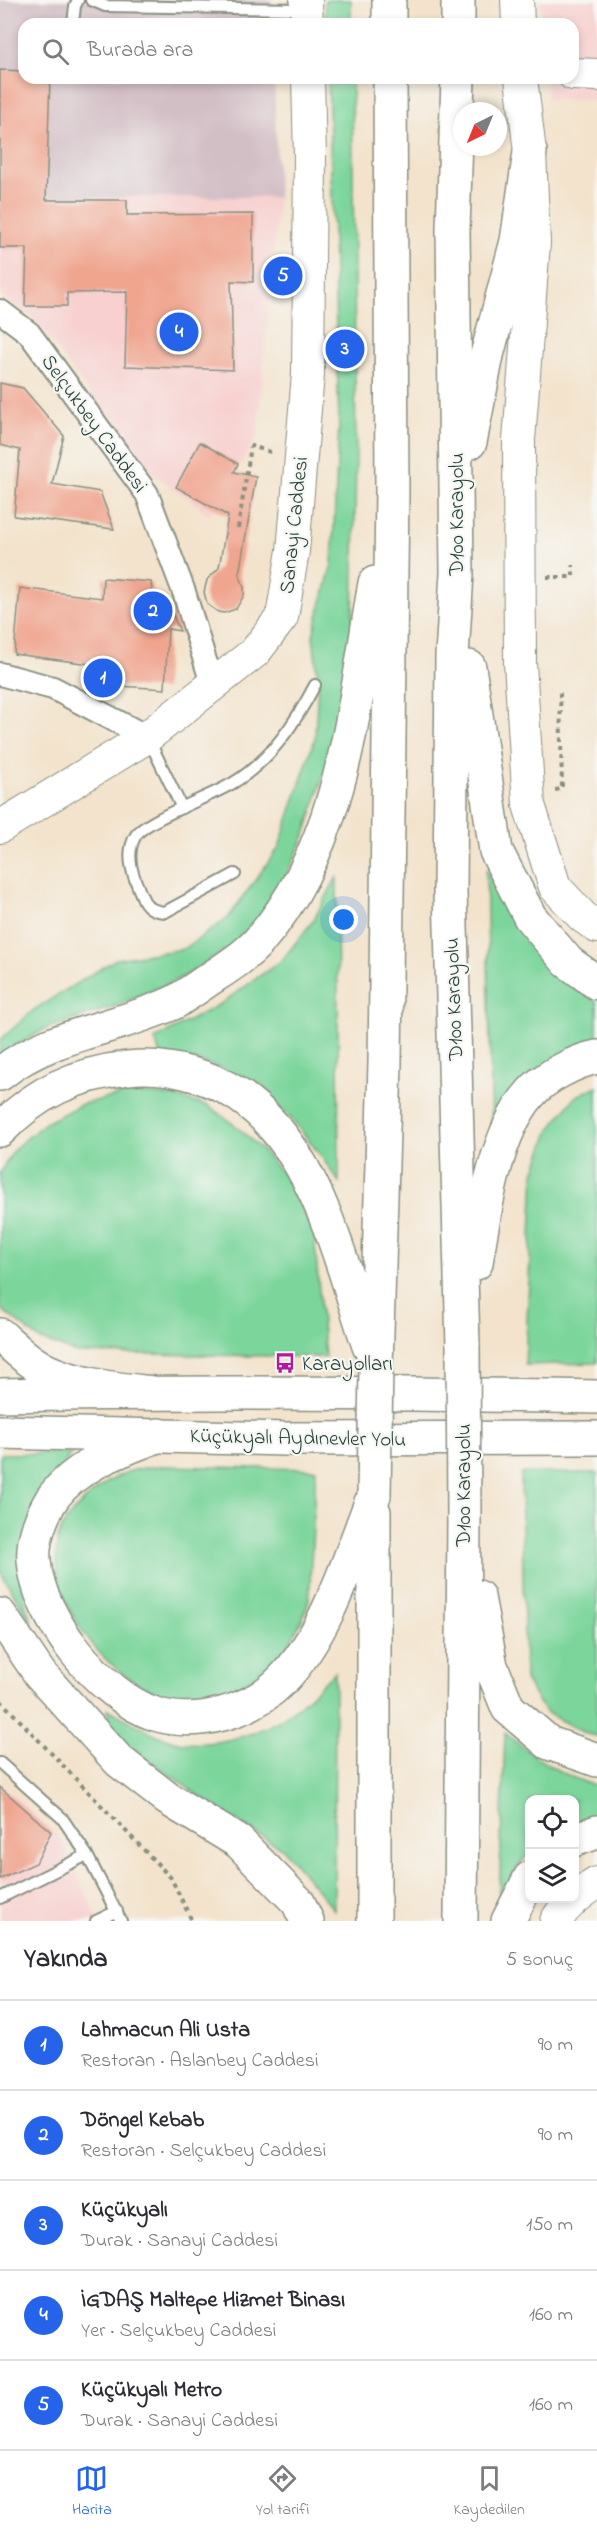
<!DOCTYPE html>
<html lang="tr">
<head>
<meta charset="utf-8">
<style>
  body { margin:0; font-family:"Indie Flower",sans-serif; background:#f2f2f3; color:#2b2b33 }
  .controls { position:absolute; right:18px; bottom:18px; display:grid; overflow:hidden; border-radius:12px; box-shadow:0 3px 9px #0003 }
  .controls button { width:54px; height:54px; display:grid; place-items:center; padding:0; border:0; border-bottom:2px solid #e1e1e2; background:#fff; color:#2b2b33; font:30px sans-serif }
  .compass { position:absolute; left:453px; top:102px; width:54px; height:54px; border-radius:50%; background:#fff; box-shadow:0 3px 9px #0003; rotate:223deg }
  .you { position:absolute; left:344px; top:920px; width:21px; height:21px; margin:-15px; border:4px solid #fff; border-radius:50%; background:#1a73e8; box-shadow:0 0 0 9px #1a73e833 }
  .badge { display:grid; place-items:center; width:39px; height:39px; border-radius:50%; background:#2563eb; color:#fff; font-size:20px; font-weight:700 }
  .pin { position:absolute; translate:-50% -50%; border:3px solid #fff; box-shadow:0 2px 6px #0006 }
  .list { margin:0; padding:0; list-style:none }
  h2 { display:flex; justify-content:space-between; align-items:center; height:78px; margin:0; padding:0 24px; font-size:26px }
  h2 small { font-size:20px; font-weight:400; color:#7c7c81 }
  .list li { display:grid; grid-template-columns:39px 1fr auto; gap:18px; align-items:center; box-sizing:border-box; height:90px; padding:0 24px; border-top:2px solid #e1e1e2 }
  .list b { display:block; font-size:22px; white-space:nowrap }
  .list p { margin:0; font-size:20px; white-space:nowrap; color:#7c7c81 }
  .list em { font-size:20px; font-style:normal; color:#7c7c81 }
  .icon { flex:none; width:33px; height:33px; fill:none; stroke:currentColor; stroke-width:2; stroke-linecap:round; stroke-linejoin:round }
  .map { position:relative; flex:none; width:597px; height:1921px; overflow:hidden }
  .search { position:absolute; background:#fff; box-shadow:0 3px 9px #0003; left:18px; right:18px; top:18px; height:66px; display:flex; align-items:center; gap:15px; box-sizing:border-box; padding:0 21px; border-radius:18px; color:#7c7c81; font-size:22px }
  .sheet { height:528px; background:#fff }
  nav { display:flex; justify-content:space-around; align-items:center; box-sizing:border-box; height:84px; border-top:2px solid #e1e1e2; background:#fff; font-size:16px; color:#7c7c81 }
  nav a { display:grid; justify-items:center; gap:3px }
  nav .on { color:#2563eb }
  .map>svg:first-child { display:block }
  .built { fill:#f7d0cf }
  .industrial { fill:#d2bec5 }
  .green { fill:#7cd59b; stroke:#4e8968; stroke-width:1.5 }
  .building { fill:#f0a58f }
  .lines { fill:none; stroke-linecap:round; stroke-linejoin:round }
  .lane-casing { stroke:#899080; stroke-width:14 }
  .street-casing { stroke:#899080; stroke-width:26 }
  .secondary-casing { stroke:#899080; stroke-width:34 }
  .primary-casing { stroke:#899080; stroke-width:36 }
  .highway-casing { stroke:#899080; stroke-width:36 }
  .path { stroke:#899080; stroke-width:4; stroke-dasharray:4.5 4.5; stroke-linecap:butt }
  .lane { stroke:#fff; stroke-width:10 }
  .street { stroke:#fff; stroke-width:22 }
  .secondary { stroke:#fff; stroke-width:32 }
  .primary { stroke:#fff; stroke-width:33 }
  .highway { stroke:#fff; stroke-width:33 }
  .highway-bridge-casing { stroke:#899080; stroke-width:36; stroke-linecap:butt }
  .highway-bridge { stroke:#fff; stroke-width:33 }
  .labels { text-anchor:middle; stroke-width:4.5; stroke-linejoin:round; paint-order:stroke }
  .street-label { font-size:21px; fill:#1f3d34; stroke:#f6f6f2 }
  .poi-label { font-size:21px; fill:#1f3d34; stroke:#f6f6f2; text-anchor:start }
</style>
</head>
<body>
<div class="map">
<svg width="597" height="1921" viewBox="0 0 597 1921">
  <rect width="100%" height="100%" fill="#f6f6f2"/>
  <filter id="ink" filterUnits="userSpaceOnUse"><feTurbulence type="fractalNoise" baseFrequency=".0167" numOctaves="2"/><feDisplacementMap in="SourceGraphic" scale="12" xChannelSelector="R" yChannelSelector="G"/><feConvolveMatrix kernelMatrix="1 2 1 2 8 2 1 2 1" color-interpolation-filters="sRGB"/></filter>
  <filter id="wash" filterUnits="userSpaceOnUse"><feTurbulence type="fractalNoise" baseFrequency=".008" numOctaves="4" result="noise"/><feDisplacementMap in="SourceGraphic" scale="24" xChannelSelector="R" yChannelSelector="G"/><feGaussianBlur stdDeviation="1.35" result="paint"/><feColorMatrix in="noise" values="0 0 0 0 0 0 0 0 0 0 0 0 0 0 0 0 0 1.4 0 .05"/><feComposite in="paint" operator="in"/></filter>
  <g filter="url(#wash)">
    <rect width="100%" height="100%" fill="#f3e3cc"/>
    <path class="built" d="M540,0H597V101L547,99L546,78H573V24H542Z
      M0,197H278L257,437L210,515L149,471L33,318L0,295Z
      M0,1784L59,1837L99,1921H0Z"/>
    <path class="industrial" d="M0,0H272V24H24V78H274L278,197H0Z"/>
    <path class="green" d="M325,0H351V24H326Z
      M328,78H352L356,457L353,623L336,736L304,838L278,893L240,941L185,976L119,1005L45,1029L0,1055V1040L35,1009L116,959L184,949L228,918L279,847L315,738L318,682L313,635L332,564L339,424Z
      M486,869L513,918L559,978L597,1002V1048L492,1135Z
      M337,877L339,1182C306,1133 269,1084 211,1065C195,1059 177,1058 160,1055L155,1039L222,1003L282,960L313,921Z
      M597,1086V1363L525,1365L534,1173L550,1129L575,1097Z
      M130,1093L172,1096L208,1106L235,1125L262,1150L289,1181L314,1234L325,1357L76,1353L39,1339L2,1310L0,1306V1173L15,1148L44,1124L82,1104Z
      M72,1453L38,1499L22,1562L25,1602L32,1624L0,1571V1454Z
      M160,1466L316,1469C314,1500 313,1532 311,1564C310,1576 311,1592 308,1604C304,1620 285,1652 274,1663C268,1668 261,1672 255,1676C235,1690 204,1701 178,1698C113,1688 49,1610 57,1543C61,1515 103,1481 128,1472C138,1468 150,1468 160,1466Z
      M521,1473H597V1736L586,1734L545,1712L525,1680Z
      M335,1672L334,1910L283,1849L244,1826L178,1781L130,1746L107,1723L108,1709C128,1720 162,1741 184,1743C219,1746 262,1734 290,1713C306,1701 320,1686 335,1672Z
      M505,1733C536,1758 558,1775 597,1786V1821L575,1828L574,1800H530L529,1853L518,1866L499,1898Z"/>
    <g id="blocks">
      <path class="building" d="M0,70L24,71V78H50L46,200H127V215L253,214V282L231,281L233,370L125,366L127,292L67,293V306H25L27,248H0Z
        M0,383L23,388L64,436L52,484L100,492L114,529L14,516L20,450L0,445Z
        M200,442L238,464L234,472L256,477L239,574L244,587V595L236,609L224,613L218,612L207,604L204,592L207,580L219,568L228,516L176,487Z
        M103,578L151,582L154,608L169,607L180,631L168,629L165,689L89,684L90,664L14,654L20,588L102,598Z
        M0,1787L51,1832L36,1863L0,1879Z"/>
    </g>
  </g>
  <g filter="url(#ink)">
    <use href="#blocks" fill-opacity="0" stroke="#899080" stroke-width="1.5"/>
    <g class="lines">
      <g class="lane-casing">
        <path id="lane" d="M91,0L105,6L303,9
          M73,24L75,6L78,0
          M148,738L182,808
          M235,874L165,912C155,911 149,909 144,901C135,881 123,856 136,835C148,819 212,796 233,783C271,760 295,723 315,685
          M0,1763L62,1818L87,1855L121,1921
          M0,1898L87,1855
          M96,1921L117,1911"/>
      </g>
      <g class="street-casing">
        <path id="street" d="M0,311L29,333L147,494L184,592L213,687
          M0,674L53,688L147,737"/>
      </g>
      <g class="secondary-casing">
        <path id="secondary" d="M306,0L307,24
          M517,0L518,24
          M573,74L597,75
          M521,78L530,152L534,243L519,440L520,663L529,805L555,887L583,917L597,927
          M0,827L147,737L255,652L282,617L293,551L308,374L310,158L308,78
          M556,1921C566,1904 580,1893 597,1883"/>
      </g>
      <g class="primary-casing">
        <path id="primary" d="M0,1395C199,1391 398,1393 597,1397
          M0,1432L285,1439L597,1438"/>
      </g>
      <g class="highway-casing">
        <path id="highway" d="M389,0V24
          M458,0V24
          M458,78L453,229L457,573L452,656L450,892L463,1345
          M470,442L487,355L517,241L530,152
          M469,667L496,851L530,917L568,962L597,983
          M0,1074C50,1033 118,1029 175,1002C185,996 195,989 205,982C223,970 245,957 259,941C344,844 354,705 375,583
          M0,1130C36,1092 76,1074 128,1068C151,1065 172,1068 195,1075C308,1107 336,1249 369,1346
          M476,1263C484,1213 495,1134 530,1094C544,1077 576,1061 597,1057
          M0,1335C16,1349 32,1365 52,1373C84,1386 118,1389 152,1393
          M376,1366L385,1063L392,490L390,78
          M159,1435C122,1450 79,1463 54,1496C42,1513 32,1540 34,1560C37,1617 101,1696 155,1714C197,1727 250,1712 281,1681C328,1634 350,1555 374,1495
          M478,1597L491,1666L508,1708L549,1743L597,1760
          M0,1615L40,1674L119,1761L168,1799L239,1842L298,1902L307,1921
          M574,1840L597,1832
          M374,1921V1512
          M461,1921L464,1516
          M508,1921L530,1878"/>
      </g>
      <path class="path" d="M238,528L251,446L274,453
        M547,577H573V565
        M555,790L562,789L560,692
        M0,1700L171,1878L192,1921"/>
      <use href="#lane" class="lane"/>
      <use href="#street" class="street"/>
      <use href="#secondary" class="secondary"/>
      <use href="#primary" class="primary"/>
      <use href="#highway" class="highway"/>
      <g class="highway-bridge-casing">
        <path id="highway-bridge" d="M463,1345L464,1516
          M374,1495L376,1366"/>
      </g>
      <use href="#highway-bridge" class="highway-bridge"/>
    </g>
  </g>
  <defs>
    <g id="bus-bare" transform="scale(1.62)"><path d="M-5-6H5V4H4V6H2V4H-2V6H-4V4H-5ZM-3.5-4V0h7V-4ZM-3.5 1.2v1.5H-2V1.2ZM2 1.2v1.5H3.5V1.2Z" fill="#b5179e" stroke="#f6f6f2" stroke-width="2.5" paint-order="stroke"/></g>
  </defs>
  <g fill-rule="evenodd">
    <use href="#bus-bare" x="285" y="1363"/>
  </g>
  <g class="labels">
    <g class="street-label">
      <text transform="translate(95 423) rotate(54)" y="7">Selçukbey Caddesi</text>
      <text transform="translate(456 514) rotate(-90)" y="7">D100 Karayolu</text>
      <text transform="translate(293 525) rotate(-84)" y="7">Sanayi Caddesi</text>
      <text transform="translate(453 999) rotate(-92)" y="7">D100 Karayolu</text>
      <text transform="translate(298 1437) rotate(1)" y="7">Küçükyalı Aydınevler Yolu</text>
      <text transform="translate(463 1485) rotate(-90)" y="7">D100 Karayolu</text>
    </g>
    <g class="poi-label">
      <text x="302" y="1370">Karayolları</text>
    </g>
  </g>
</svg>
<div class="controls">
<button><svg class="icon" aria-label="locate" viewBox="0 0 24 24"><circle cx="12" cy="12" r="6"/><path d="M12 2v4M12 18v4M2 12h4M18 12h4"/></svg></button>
<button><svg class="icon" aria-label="layers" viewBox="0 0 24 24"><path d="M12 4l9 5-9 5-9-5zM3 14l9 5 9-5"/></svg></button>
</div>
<svg class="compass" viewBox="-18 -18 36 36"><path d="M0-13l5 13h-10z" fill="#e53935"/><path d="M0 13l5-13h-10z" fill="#7c7c81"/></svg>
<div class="you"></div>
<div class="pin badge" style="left:103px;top:678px">1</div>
<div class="pin badge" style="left:153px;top:611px">2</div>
<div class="pin badge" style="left:345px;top:349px">3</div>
<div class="pin badge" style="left:179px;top:332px">4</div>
<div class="pin badge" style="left:283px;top:276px">5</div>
<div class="search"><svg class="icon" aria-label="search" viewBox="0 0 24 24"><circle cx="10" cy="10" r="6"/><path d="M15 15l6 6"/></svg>Burada ara</div>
</div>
<section class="sheet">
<h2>Yakında<small>5 sonuç</small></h2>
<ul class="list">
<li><span class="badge">1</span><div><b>Lahmacun Ali Usta</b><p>Restoran · Aslanbey Caddesi</p></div><em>90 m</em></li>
<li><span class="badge">2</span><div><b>Döngel Kebab</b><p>Restoran · Selçukbey Caddesi</p></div><em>90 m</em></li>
<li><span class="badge">3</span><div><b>Küçükyalı</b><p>Durak · Sanayi Caddesi</p></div><em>150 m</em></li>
<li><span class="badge">4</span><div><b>İGDAŞ Maltepe Hizmet Binası</b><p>Yer · Selçukbey Caddesi</p></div><em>160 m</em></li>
<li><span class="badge">5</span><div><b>Küçükyalı Metro</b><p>Durak · Sanayi Caddesi</p></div><em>160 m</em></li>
</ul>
</section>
<nav>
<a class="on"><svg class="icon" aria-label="map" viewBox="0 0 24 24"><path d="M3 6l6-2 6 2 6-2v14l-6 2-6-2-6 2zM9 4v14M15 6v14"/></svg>Harita</a>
<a><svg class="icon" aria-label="directions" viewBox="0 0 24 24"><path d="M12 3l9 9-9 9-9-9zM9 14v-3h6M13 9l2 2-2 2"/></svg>Yol tarifi</a>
<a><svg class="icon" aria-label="saved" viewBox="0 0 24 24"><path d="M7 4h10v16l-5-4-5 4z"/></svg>Kaydedilen</a>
</nav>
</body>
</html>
